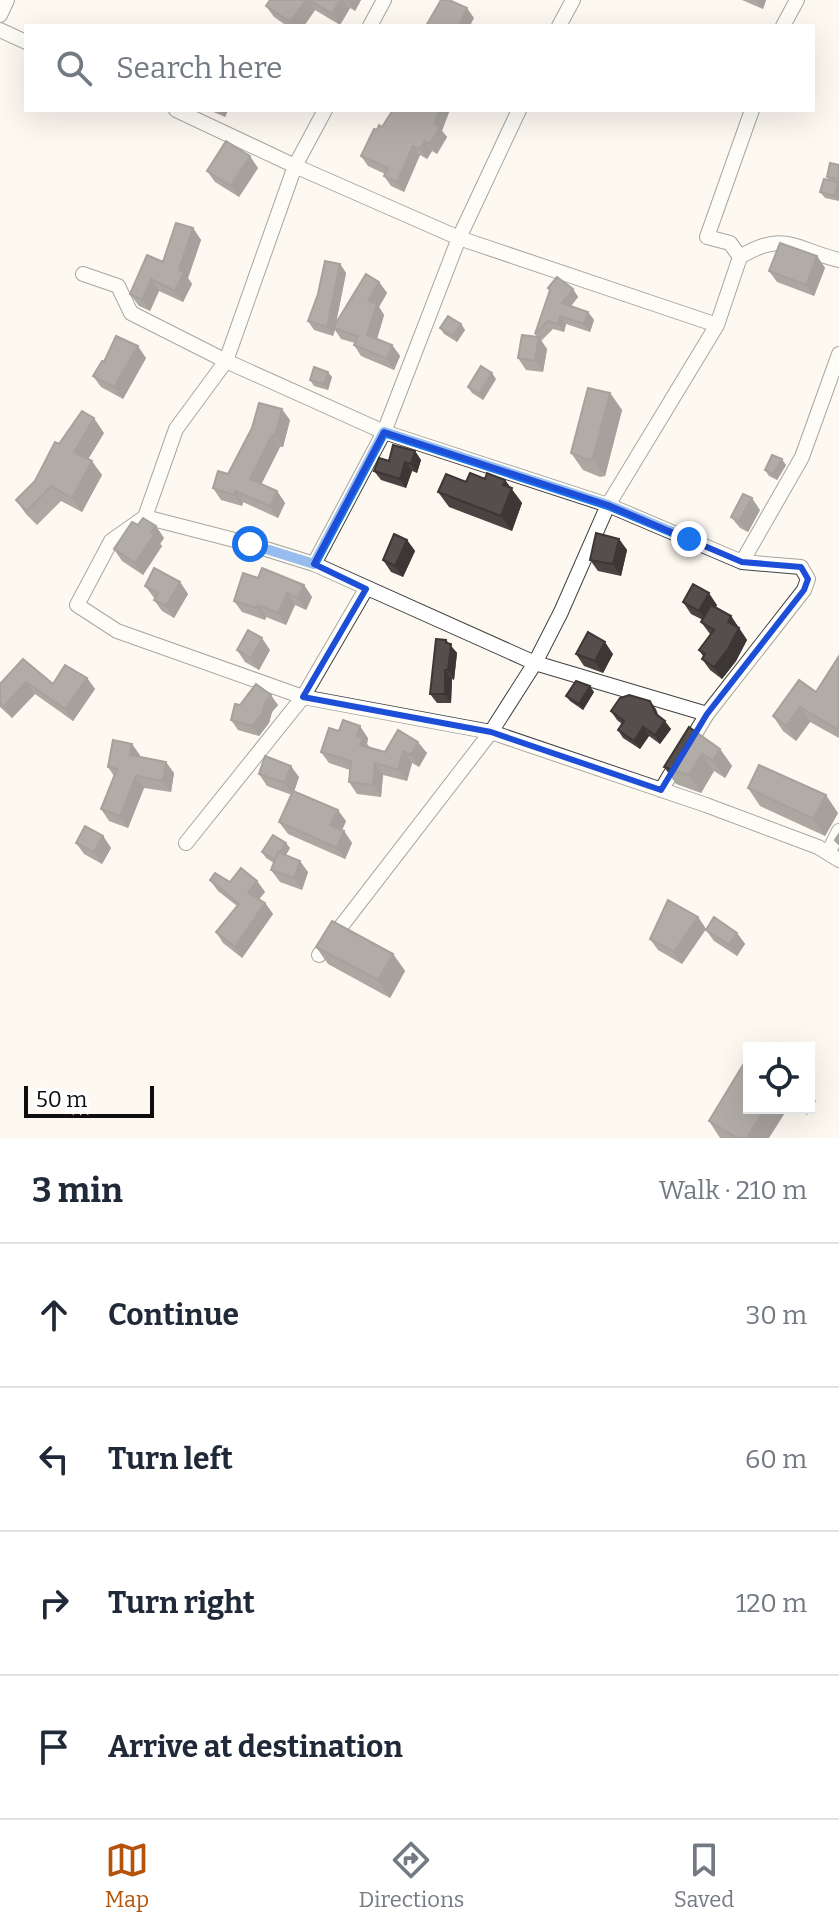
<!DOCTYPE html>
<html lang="en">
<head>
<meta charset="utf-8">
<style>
  body { margin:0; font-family:Bitter,serif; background:#f2f2f3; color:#1f2937 }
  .controls { position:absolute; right:24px; bottom:24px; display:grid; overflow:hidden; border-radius:0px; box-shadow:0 8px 32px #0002 }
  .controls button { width:72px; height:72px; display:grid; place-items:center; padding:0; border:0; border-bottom:2px solid #e0e1e3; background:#fff; color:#1f2937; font:40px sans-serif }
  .scale { position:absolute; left:24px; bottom:20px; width:130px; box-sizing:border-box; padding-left:8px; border:4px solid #0e0e0e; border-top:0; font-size:22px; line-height:28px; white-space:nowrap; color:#0e0e0e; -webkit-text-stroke:6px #fff; paint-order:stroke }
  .stop { position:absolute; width:24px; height:24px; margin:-18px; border:6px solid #1a73e8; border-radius:50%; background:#fff }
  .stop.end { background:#1a73e8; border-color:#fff; box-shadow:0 2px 8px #0008 }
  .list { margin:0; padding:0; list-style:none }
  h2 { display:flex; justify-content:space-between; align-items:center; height:104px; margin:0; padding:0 32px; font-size:34px }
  h2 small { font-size:26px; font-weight:400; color:#747a83 }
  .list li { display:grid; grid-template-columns:52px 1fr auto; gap:24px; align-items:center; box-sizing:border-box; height:144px; padding:0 32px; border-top:2px solid #e0e1e3 }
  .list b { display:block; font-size:30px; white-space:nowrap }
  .list em { font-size:26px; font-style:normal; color:#747a83 }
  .icon { flex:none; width:44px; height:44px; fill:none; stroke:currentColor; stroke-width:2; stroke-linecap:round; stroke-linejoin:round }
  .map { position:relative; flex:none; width:839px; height:1138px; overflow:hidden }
  .search { position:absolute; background:#fff; box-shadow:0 8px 32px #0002; left:24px; right:24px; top:24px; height:88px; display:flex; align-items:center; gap:20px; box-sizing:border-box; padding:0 28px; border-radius:0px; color:#747a83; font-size:30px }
  .sheet { height:680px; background:#fff }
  nav { display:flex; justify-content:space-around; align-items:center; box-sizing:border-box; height:112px; border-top:2px solid #e0e1e3; background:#fff; font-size:22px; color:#747a83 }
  nav a { display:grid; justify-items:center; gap:4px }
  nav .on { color:#b45309 }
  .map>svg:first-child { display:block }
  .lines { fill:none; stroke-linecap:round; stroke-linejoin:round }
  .street-casing { stroke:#414141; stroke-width:16 }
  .street { stroke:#fff; stroke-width:14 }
  .wall { fill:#4a4341 }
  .shaded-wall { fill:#3c3735 }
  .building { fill:#564e4c; stroke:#3c3735; stroke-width:2 }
  .route { stroke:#1a73e8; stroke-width:10 }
  .marked { fill:none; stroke:#1d4ed8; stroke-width:6; stroke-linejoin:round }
</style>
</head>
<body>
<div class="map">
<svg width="839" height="1138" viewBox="0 0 839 1138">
  <rect width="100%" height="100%" fill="#fdf9f1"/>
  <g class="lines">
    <g class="street-casing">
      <path id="street" d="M0,15L7,0
        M370,26L384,0
        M559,26L573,0
        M783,26L797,0
        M0,30L26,42
        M176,110L295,166L459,238L717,325
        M325,110L295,166L226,361L176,429L145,517L111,541L77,605L117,631L303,697L491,732L706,805L818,847L839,860
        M740,257C784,230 794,249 839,260
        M83,274L118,286L131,313L226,361L384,432L608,505L742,562L801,567L808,579L804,590L707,714L661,790
        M145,517L250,544L314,564L535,663L707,714
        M742,562L802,457L839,354
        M314,564L384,432L459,238L519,110
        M186,843L303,697L366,589
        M828,853L839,831
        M319,955L491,732L535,663L561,612L608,505L717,325L740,257L730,243L707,237L752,110"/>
    </g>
    <use href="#street" class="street"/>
  </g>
  <path class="wall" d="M270,0H361L355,11L350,8L340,25L315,10L304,26H287L274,17L266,6Z
    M742,0H766L763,9Z
    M209,110H228L225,117Z
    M382,127L442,131L447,137L437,154L432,151L427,159L420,155L404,192L391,186L384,176L385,174L368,166L361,156L377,130Z
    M839,165V201L825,198L820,192L829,180L827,177Z
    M258,168L239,197L215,182L207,171Z
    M193,228L201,240L188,278L192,284L183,302L159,291L150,311L139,306L130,294L163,262Z
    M817,256L825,268L814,296L777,282L769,271Z
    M340,264L346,273L336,323L379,282L387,293L379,307L384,315L377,339L392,345L400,356L394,370L361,356L354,345L355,343L341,339L335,330L333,336L314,330L308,321Z
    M573,289L578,297L571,306L588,312L594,320L590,332L566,324L564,332L553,329L541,341L547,349L543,372L526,370L518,358L537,337L535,334Z
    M461,324L465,330L457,342L444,334L440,328Z
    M146,358L123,399L101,387L93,376L104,362Z
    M332,377L328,390L314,386L310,380Z
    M496,379L483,400L472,393L468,387Z
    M610,393L622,410L605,476L600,477L583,470L571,453Z
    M290,420L283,447H280L261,484L277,491L285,503L278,518L243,502L242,506L221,500L213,488Z
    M104,433L88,459L102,475L82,512L61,501L37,525L26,514L16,500L35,481L59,444Z
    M415,451L421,460L417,473L412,471L406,488L381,480L374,471L389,461Z
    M786,465L777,480L769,476L765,470Z
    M485,479L505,480L522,503L512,531L449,507L438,492L466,482Z
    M760,510L748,532L740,528L731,517Z
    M164,538L160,544L162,546L143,575L122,561L114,549Z
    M619,539L627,550L621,576L598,571L590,560Z
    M407,540L415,551L403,577L391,572L383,560Z
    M258,578L304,585L312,597L306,610L295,605L286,625L266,617L265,620L242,612L234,601Z
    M180,582L188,594L174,618L162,611L154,600L155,599L145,586Z
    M683,602L717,605L716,607L731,616L747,640L736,661L722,679L710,670L702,659L703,656L699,650L710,634L701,622L703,620L691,614Z
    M446,640L457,653L454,680L452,679L451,703H437L430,694Z
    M237,650H270L259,670L245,662Z
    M576,654H613L603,673L584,666Z
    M839,656V738L810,722L796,741L783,731L773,716L816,692Z
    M23,659L53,684L87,678L95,689L73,721L35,694L12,718L0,707V684Z
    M594,692L583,710L570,701L566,696Z
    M650,701L656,709L659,717L671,729L660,744L649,736L640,749L623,738L618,730L622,724L617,720L611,711Z
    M240,705H278L272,712L269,723L259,736L238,730L231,720Z
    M398,730L427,753L419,767L412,763L407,781L383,775L381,797L357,794L349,782L350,770L329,763L321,752L368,738L367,744L370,748L385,752Z
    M720,749L732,766L725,778L714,771L701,793L676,784L664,767Z
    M140,755V757L174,773L171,792L144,788L128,828L109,821L101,809L114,776L108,767Z
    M259,774L299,777L294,791L346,821L342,830L344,831L352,843L345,859L288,834L279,822L292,795L267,786Z
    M748,788L838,813L825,836L760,806Z
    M103,836L111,848L102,864L84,854L76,843Z
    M290,848L286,855L308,872L302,890L280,882L271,870L274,863L266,858L262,852Z
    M210,880L230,882L257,881L265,892L259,899L265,903L273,914L242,958L223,943L216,932L237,906L218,891Z
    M698,917L706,929L682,964L658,950L650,939Z
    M706,930L737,933L745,944L737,956L714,941Z
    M316,947L393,954L405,971L390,998L328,964Z
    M816,1101L807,1115L796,1108H809Z
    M709,1121L769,1138H720Z"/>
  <path class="shaded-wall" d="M306,0H308L315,10L304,26H292L290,22Z
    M340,0H344L350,8L340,25L332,14Z
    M347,0H361L355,11Z
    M756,0H766L763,9Z
    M467,8L474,18L470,26H459Z
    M221,110H228L225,117Z
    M440,110H450L442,131L447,137L437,154L430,144L434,124Z
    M425,141L432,151L427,159L420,149Z
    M413,146L420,155L404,192L397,182Z
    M250,156L258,168L239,197L231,186Z
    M838,182L839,184V201L835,196Z
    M193,228L201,240L188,278L192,284L183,302L175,291L179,270Z
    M817,256L825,268L814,296L806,285Z
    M340,264L346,273L335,328H333L335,330L333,336L327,327Z
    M151,279L159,291L150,311L142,300Z
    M379,282L387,293L379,307L384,315L375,346L367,335L368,301Z
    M573,289L578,297L567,311L562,303Z
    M588,312L594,320L590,332L584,324Z
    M560,316L566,324L564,332L558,324Z
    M461,324L465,330L457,342L453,336Z
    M539,337L547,349L543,372L535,361Z
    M392,345L400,356L394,370L387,359Z
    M138,346L146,358L123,399L114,387Z
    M328,372L332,377L328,390L324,384Z
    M492,373L496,379L483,400L479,394Z
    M610,393L622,410L605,476L593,458Z
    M282,409L290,420L283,447L275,436Z
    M94,418L104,433L84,466L74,452Z
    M272,435L280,447L258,491L250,479Z
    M415,451L421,460L417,473L411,464Z
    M782,459L786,465L777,480L773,474Z
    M92,461L102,475L82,512L72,498Z
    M405,462L412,471L406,488L400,479Z
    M505,480L522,503L512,531L501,516L503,485Z
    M235,491L243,502L242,506L234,495Z
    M277,491L285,503L278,518L270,506Z
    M752,498L760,510L748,532L739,521Z
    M156,526L164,538L160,544L162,546L143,575L135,563Z
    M619,539L627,550L621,576L613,564Z
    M407,540L415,551L403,577L395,566Z
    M180,582L188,594L174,618L166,606Z
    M304,585L312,597L306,610L298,598Z
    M287,593L295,605L286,625L278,613Z
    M709,593L717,605L708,622L699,611Z
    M258,605L266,617L265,620L257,608Z
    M731,616L747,640L736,661L722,679L714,667L728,622Z
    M262,638L270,650L259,670L251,658Z
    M446,640L457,653L454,680L448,670Z
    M605,642L613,654L603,673L595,661Z
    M445,670L452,679L451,703L445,694Z
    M87,678L95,689L73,721L65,709Z
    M26,682L35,694L12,718L4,706Z
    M590,686L594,692L583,710L579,704Z
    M271,695L278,705L272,712L269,723L259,736L252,726L265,703Z
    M800,707L810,722L796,741L786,726Z
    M665,721L671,729L660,744L655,735Z
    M360,726L368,738L367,744L371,749L360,745L357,736Z
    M643,727L649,736L640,749L634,741Z
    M418,742L427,753L419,767L411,755Z
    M132,744L140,755L138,766L130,755Z
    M720,749L732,766L725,778L713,761Z
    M403,751L412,763L407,781L398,770Z
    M702,754L714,771L701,793L689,775Z
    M166,762L174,773L171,792L163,781Z
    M375,763L383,775L381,797L373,785Z
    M291,766L299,777L293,795L285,783Z
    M136,776L144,788L128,828L120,816Z
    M826,795L838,813L825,836L813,819Z
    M338,810L346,821L339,837L330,825Z
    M344,831L352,843L345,859L337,848Z
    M103,836L111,848L102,864L94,852Z
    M286,843L290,848L279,866L275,860Z
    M300,861L308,872L302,890L294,878Z
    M257,881L265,892L255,904L248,893Z
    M265,903L273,914L242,958L235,947Z
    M698,917L706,929L682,964L674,952Z
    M737,933L745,944L737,956L729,945Z
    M393,954L405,971L390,998L378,980Z
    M809,1091L816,1101L807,1115L803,1108H809Z
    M765,1108H788L769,1138H747Z"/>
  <path class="building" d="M270,0H306L290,22L266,6Z
    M309,0H340L332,14Z
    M441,0H449L467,8L459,26H426Z
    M393,110H440L434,124L440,127L430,144L425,141L420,149L413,146L397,182L384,176L388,168L361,156L374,129L377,130L379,125L382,127Z
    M226,141L250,156L231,186L207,171Z
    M830,163L839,165V179L827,177Z
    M824,179L838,182L835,196L820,192Z
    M176,223L193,228L179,270L184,272L175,291L151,279L142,300L130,294L147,255L163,262Z
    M780,243L817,256L806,285L769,271Z
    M325,261L340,264L327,327L308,321L318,294Z
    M366,274L379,282L368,301L377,304L367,335L392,345L387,359L354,345L358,336L333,328Z
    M557,277L573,289L562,303L588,312L584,324L560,316L558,324L548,321L535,334L550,290L548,288Z
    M448,316L461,324L453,336L440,328Z
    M522,335L539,337L535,361L518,358Z
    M116,336L138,346L114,387L93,376L102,361L104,362Z
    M481,366L492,373L479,394L468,387Z
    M314,367L328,372L324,384L310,380Z
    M588,388L610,393L593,458L588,460L571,453Z
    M259,403L282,409L275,436L272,435L250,479L277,491L270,506L235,491L234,495L213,488L218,471L228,474L252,428Z
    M82,411L94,418L74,452L92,461L72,498L51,486L27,511L16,500L35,481L55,442L59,444Z
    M393,445L415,451L411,464L405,462L400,479L374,471L379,458L389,461Z
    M772,455L782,459L773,474L765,470Z
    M470,473L485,479L487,473L505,480L503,485L512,488L501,516L438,492L446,474L466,482Z
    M743,494L752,498L739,521L731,517Z
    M143,518L156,526L151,533L154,535L135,563L114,549L132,522L138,525Z
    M596,533L619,539L613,564L590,560Z
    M394,534L407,540L395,566L383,560Z
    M154,568L180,582L166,606L154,600L158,593L145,586Z
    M262,568L304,585L298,598L287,593L278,613L258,605L257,608L234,601L243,573L258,578Z
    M693,584L709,593L699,611L683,602Z
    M711,605L731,616L728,622L739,628L728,649L714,667L702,659L705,654L699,650L714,630L701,622Z
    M248,630L262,638L251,658L237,650Z
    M588,632L605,642L595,661L576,654Z
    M436,639L446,640V643L451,644L448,670H445V694H430Z
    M839,656V730L800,707L786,726L773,716L799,680L816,692Z
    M23,659L53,684L65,665L87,678L65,709L26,682L4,706L0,703V684Z
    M576,681L590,686L579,704L566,696Z
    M256,684L271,695L265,703L262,714L252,726L231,720L235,704L240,705Z
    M629,695L650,701L656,714L665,721L655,735L643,727L634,741L618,730L624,721L611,711L620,698Z
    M343,720L360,726L357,736L363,738L360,745L385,752L398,730L418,742L411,755L403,751L398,770L375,763L373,785L349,782L351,761L321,752L329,728L339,731Z
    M689,727L720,749L713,761L702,754L689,775L664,767Z
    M113,740L132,744L130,755L166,762L163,781L136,776L120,816L101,809L117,769L108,767Z
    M265,756L291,766L285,783L259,774Z
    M759,765L826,795L813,819L748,788Z
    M293,791L338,810L330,825L344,831L337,848L279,822Z
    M85,826L103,836L94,852L76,843Z
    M839,834V844L835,840Z
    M273,835L286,843L279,853L278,852L275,860L262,852Z
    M278,852L300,861L294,878L271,870Z
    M241,868L257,881L248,893L265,903L235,947L216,932L239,904L210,880L215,873L230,882Z
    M668,900L698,917L674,952L650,939Z
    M714,917L737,933L729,945L706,930Z
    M332,921L393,954L378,980L316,947Z
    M749,1055V1108H765L747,1138H737L709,1121Z"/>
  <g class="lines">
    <path class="route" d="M250,544L314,564L384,432L608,505L689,539"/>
  </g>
  <path d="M0 0H839V1138H0ZM384,432L608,505L742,562L801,567L808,579L804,590L707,714L661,790L491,732L303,697L366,589L314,564Z" fill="#fdf9f1" fill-opacity=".55" fill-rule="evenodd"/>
  <path class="marked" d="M384,432L608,505L742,562L801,567L808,579L804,590L707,714L661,790L491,732L303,697L366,589L314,564Z"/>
</svg>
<div class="controls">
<button><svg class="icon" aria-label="locate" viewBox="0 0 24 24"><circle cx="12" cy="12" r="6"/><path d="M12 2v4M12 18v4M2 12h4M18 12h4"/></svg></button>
</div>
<div class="scale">50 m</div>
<div class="stop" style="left:250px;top:544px"></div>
<div class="stop end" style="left:689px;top:539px"></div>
<div class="search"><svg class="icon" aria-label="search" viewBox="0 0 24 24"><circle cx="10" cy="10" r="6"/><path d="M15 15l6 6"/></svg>Search here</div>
</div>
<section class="sheet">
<h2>3 min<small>Walk · 210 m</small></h2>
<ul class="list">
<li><svg class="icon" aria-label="ahead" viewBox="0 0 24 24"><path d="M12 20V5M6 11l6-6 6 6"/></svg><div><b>Continue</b></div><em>30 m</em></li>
<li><svg class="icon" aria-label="left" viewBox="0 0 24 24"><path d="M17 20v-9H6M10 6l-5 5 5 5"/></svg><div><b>Turn left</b></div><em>60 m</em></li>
<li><svg class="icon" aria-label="right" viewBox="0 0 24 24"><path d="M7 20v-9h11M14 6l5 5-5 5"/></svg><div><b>Turn right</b></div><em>120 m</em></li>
<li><svg class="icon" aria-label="arrive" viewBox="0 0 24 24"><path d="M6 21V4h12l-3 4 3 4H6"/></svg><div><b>Arrive at destination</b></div></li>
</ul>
</section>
<nav>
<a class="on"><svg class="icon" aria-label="map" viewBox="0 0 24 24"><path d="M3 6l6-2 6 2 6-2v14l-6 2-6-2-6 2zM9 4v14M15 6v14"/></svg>Map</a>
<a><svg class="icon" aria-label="directions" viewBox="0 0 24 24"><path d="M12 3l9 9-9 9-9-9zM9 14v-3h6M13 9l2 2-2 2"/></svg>Directions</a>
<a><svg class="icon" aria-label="saved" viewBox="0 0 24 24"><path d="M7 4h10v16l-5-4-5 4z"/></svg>Saved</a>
</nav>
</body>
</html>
